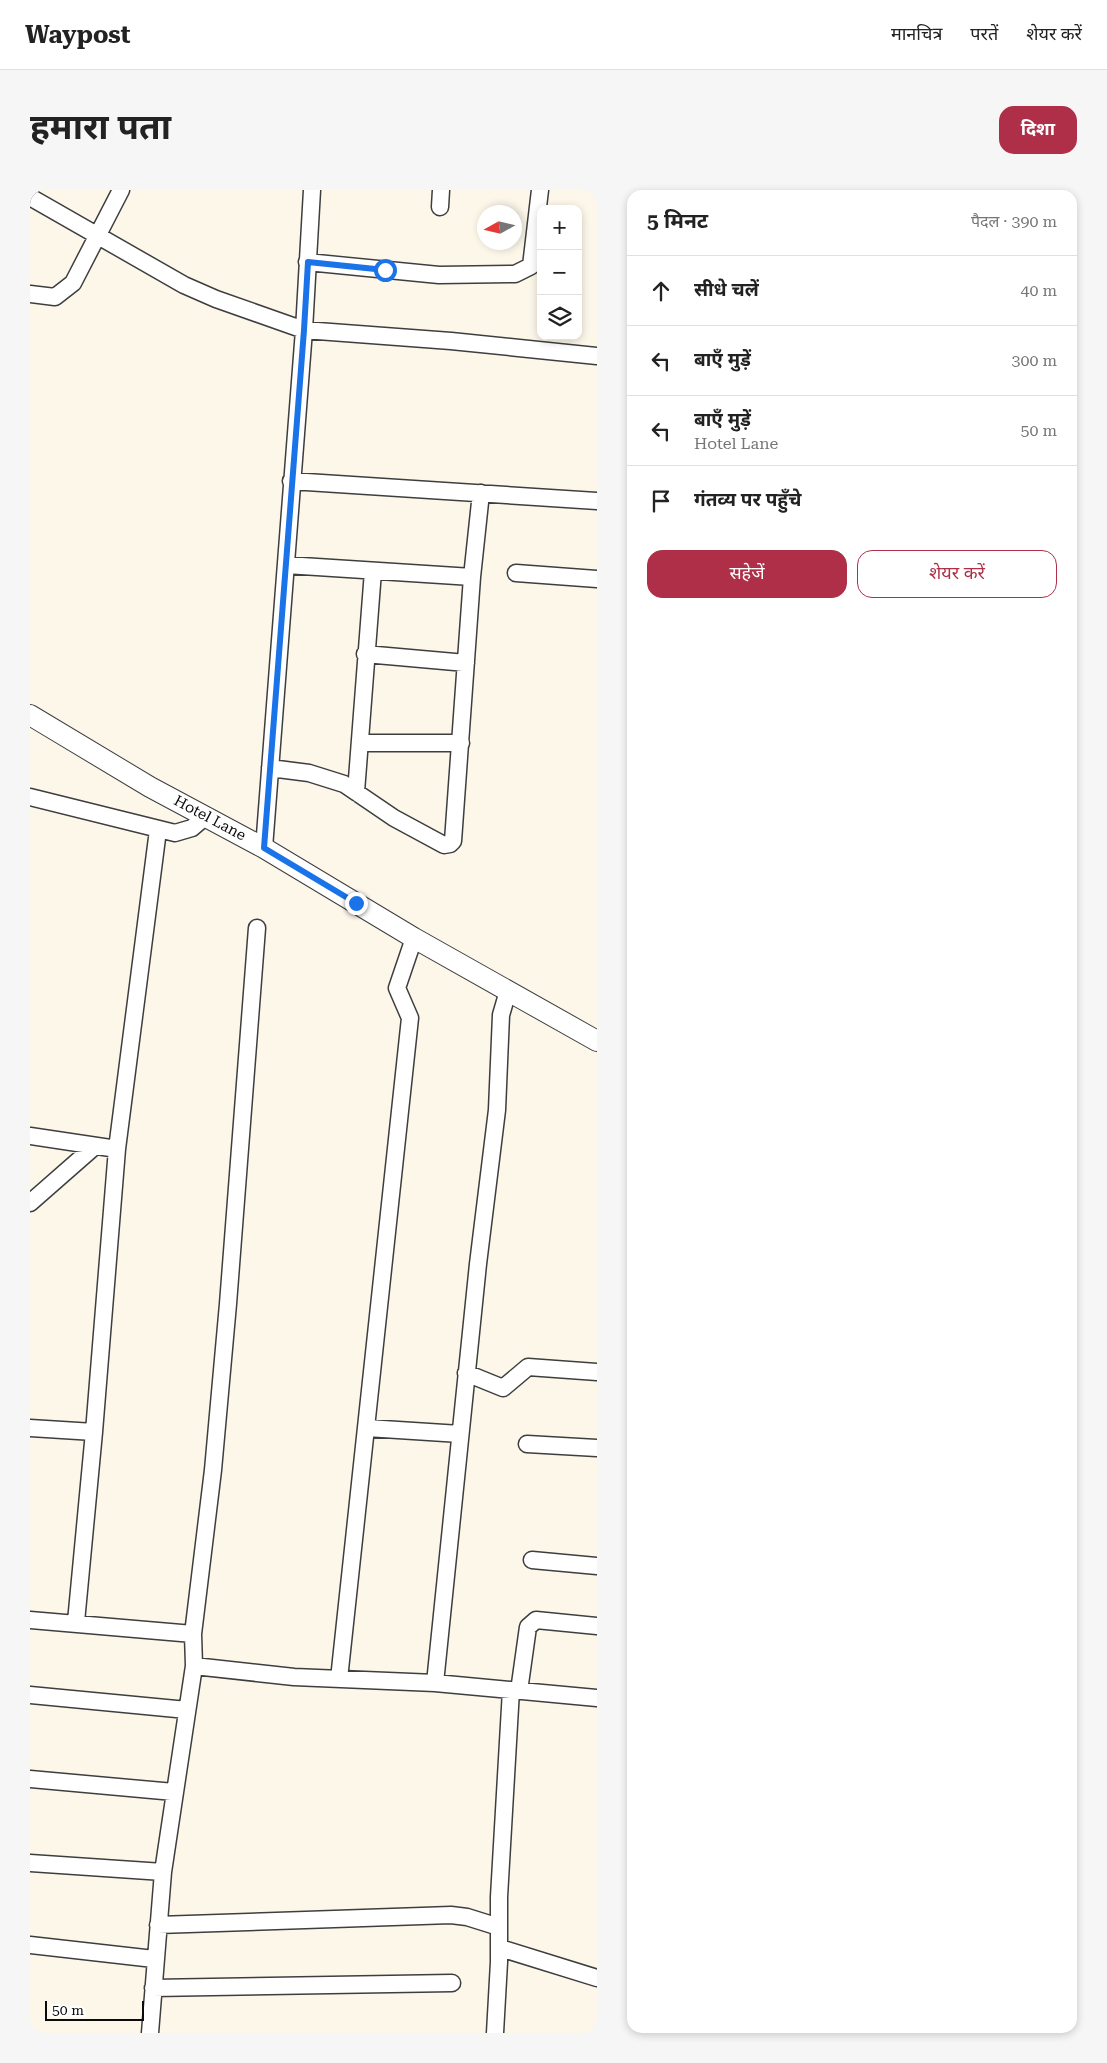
<!DOCTYPE html>
<html lang="hi">
<head>
<meta charset="utf-8">
<style>
  body { margin:0; font-family:"Roboto Serif","Noto Sans Devanagari",serif; background:#f6f6f6; color:#222 }
  .controls { position:absolute; right:15px; top:15px; display:grid; overflow:hidden; border-radius:10px; box-shadow:0 2px 8px #0003 }
  .controls button { width:45px; height:45px; display:grid; place-items:center; padding:0; border:0; border-bottom:1px solid #e0e0e0; background:#fff; color:#222; font:25px sans-serif }
  .compass { position:absolute; left:447px; top:15px; width:45px; height:45px; border-radius:50%; background:#fff; box-shadow:0 2px 8px #0003; rotate:262deg }
  .scale { position:absolute; left:15px; bottom:12px; width:99px; box-sizing:border-box; padding-left:5px; border:2px solid #0b0b0b; border-top:0; font-size:14px; line-height:18px; white-space:nowrap; color:#0b0b0b; -webkit-text-stroke:4px #fff; paint-order:stroke }
  .stop { position:absolute; width:15px; height:15px; margin:-11px; border:4px solid #1a73e8; border-radius:50%; background:#fff }
  .stop.end { background:#1a73e8; border-color:#fff; box-shadow:0 1px 5px #0008 }
  .list { margin:0; padding:0; list-style:none }
  h2 { display:flex; justify-content:space-between; align-items:center; height:65px; margin:0; padding:0 20px; font-size:21px }
  h2 small { font-size:16px; font-weight:400; color:#767676 }
  .list li { display:grid; grid-template-columns:32px 1fr auto; gap:15px; align-items:center; box-sizing:border-box; height:70px; padding:0 20px; border-top:1px solid #e0e0e0 }
  .list b { display:block; font-size:19px; white-space:nowrap }
  .list p { margin:0; font-size:16px; white-space:nowrap; color:#767676 }
  .list em { font-size:16px; font-style:normal; color:#767676 }
  .actions { display:flex; gap:10px; padding:15px 20px }
  .actions a { flex:1; padding:11px 0; border:1px solid #ae2f47; border-radius:15px; text-align:center; font-size:18px; color:#ae2f47 }
  .actions .main { background:#ae2f47; color:#fff }
  .icon { flex:none; width:28px; height:28px; fill:none; stroke:currentColor; stroke-width:2; stroke-linecap:round; stroke-linejoin:round }
  .map { position:relative; flex:none; width:567px; height:1843px; overflow:hidden; border-radius:15px }
  header { display:flex; align-items:center; gap:30px; box-sizing:border-box; height:70px; padding:0 25px; background:#fff; border-bottom:1px solid #e0e0e0 }
  header strong { font-size:24px }
  nav { display:flex; gap:28px; margin-inline-start:auto; font-size:18px }
  .intro { display:flex; align-items:center; justify-content:space-between; box-sizing:border-box; height:120px; padding:0 30px }
  h1 { margin:0; font-size:35px }
  .button { padding:12px 22px; border-radius:15px; background:#ae2f47; color:#fff; font-size:18px; font-weight:700 }
  main { display:flex; gap:30px; padding:0 30px }
  aside { flex:1; background:#fff; border-radius:15px; box-shadow:0 2px 8px #0003 }
  .map>svg:first-child { display:block }
  .lines { fill:none; stroke-linecap:round; stroke-linejoin:round }
  .minor-casing { stroke:#3e3e3e; stroke-width:19 }
  .tertiary-casing { stroke:#3e3e3e; stroke-width:22 }
  .minor { stroke:#fff; stroke-width:16 }
  .tertiary { stroke:#fff; stroke-width:20 }
  .route { stroke:#1a73e8; stroke-width:6 }
  .labels { text-anchor:middle; stroke-width:5; stroke-linejoin:round; paint-order:stroke }
  .street-label { font-size:15px; fill:#0b0b0b; stroke:#fff }
</style>
</head>
<body>
<header>
<strong>Waypost</strong>
<nav><a>मानचित्र</a><a>परतें</a><a>शेयर करें</a></nav>
</header>
<div class="intro"><h1>हमारा पता</h1><a class="button">दिशा</a></div>
<main>
<div class="map">
<svg width="567" height="1843" viewBox="0 0 567 1843">
  <rect width="100%" height="100%" fill="#fdf7ea"/>
  <g class="lines">
    <g class="minor-casing">
      <path id="minor" d="M0,7L154,95L186,109L274,140L421,151L567,166
        M410,17L411,0
        M277,72L409,85L485,84L501,76L510,0
        M0,104L25,107L43,93L91,0
        M261,291L567,311
        M256,375L442,387
        M486,383L567,389
        M335,464L436,473
        M330,553H431
        M240,578L279,583L314,594L364,628L414,655L420,654L423,651L442,387L451,303
        M326,602L343,381
        M0,607L145,643L162,638L176,626
        M234,658L274,140L282,0
        M0,946L87,959
        M0,1013L65,956
        M436,1183L473,1198L498,1177L567,1182
        M0,1238L64,1242
        M337,1238L430,1244
        M497,1254L567,1258
        M502,1370L567,1376
        M0,1430L163,1444
        M46,1432L64,1242L87,959L128,640
        M164,1476L264,1487L405,1493L567,1508
        M309,1489L380,828L367,798L384,748
        M405,1493L448,1074L467,920L471,825L478,801
        M489,1501L498,1437L506,1430L567,1436
        M0,1505L157,1520
        M0,1589L144,1602
        M0,1673L133,1682
        M128,1735L421,1725L437,1727L469,1737
        M0,1755L124,1769
        M470,1758L567,1788
        M123,1798L422,1793
        M120,1843L133,1682L164,1476L163,1444L183,1280L198,1114L227,738
        M465,1843L469,1772V1707L481,1500"/>
    </g>
    <g class="tertiary-casing">
      <path id="tertiary" d="M0,525L120,597L234,658L384,748L567,851"/>
    </g>
    <use href="#minor" class="minor"/>
    <use href="#tertiary" class="tertiary"/>
  </g>
  <g class="lines">
    <path class="route" d="M326,713L234,658L274,140L278,72L355,80"/>
  </g>
  <g class="labels">
    <g class="street-label">
      <text transform="translate(180 628) rotate(28)" y="5">Hotel Lane</text>
    </g>
  </g>
</svg>
<div class="controls">
<button>+</button>
<button>−</button>
<button><svg class="icon" aria-label="layers" viewBox="0 0 24 24"><path d="M12 4l9 5-9 5-9-5zM3 14l9 5 9-5"/></svg></button>
</div>
<svg class="compass" viewBox="-18 -18 36 36"><path d="M0-13l5 13h-10z" fill="#e53935"/><path d="M0 13l5-13h-10z" fill="#767676"/></svg>
<div class="scale">50 m</div>
<div class="stop" style="left:355px;top:80px"></div>
<div class="stop end" style="left:326px;top:713px"></div>
</div>
<aside>
<h2>5 मिनट<small>पैदल · 390 m</small></h2>
<ul class="list">
<li><svg class="icon" aria-label="ahead" viewBox="0 0 24 24"><path d="M12 20V5M6 11l6-6 6 6"/></svg><div><b>सीधे चलें</b></div><em>40 m</em></li>
<li><svg class="icon" aria-label="left" viewBox="0 0 24 24"><path d="M17 20v-9H6M10 6l-5 5 5 5"/></svg><div><b>बाएँ मुड़ें</b></div><em>300 m</em></li>
<li><svg class="icon" aria-label="left" viewBox="0 0 24 24"><path d="M17 20v-9H6M10 6l-5 5 5 5"/></svg><div><b>बाएँ मुड़ें</b><p>Hotel Lane</p></div><em>50 m</em></li>
<li><svg class="icon" aria-label="arrive" viewBox="0 0 24 24"><path d="M6 21V4h12l-3 4 3 4H6"/></svg><div><b>गंतव्य पर पहुँचे</b></div></li>
</ul>
<div class="actions"><a class="main">सहेजें</a><a>शेयर करें</a></div>
</aside>
</main>
</body>
</html>
